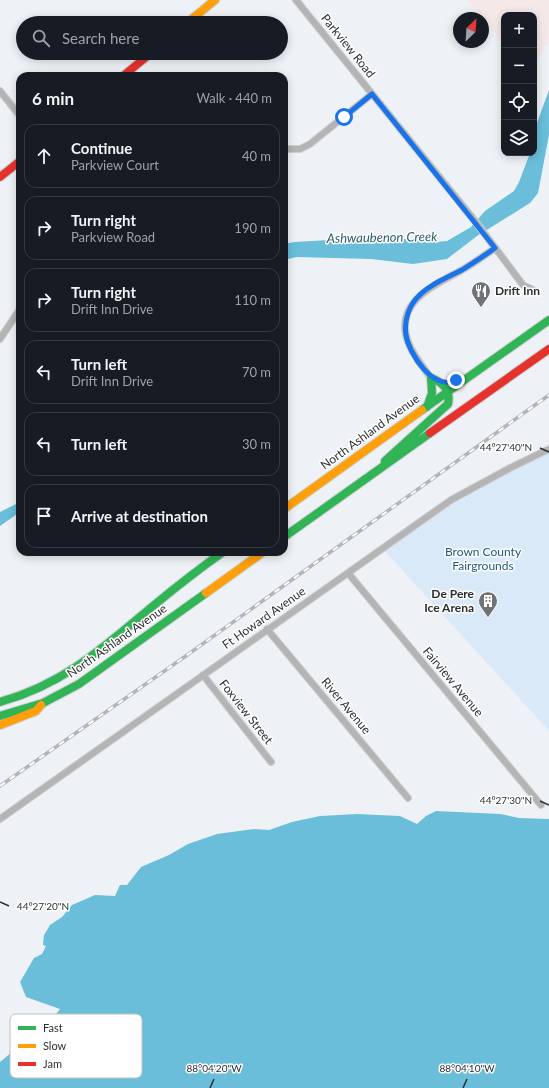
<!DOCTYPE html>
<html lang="en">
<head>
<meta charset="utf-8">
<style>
  body { margin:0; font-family:Lato,sans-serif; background:#242831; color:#f1f3f6 }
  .controls { position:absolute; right:12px; top:12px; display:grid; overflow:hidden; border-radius:8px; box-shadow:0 2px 10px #0003 }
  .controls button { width:36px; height:36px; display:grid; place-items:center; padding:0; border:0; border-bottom:1px solid #363941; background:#171b24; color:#f1f3f6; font:20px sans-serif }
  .compass { position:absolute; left:453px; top:12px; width:36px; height:36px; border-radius:50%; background:#171b24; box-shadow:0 2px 10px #0003; rotate:25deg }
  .stop { position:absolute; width:12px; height:12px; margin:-9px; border:3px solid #1a73e8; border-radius:50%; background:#fff }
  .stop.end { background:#1a73e8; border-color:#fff; box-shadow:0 1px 4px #0008 }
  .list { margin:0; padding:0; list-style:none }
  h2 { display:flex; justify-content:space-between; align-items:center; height:52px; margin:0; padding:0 16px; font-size:17px }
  h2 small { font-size:13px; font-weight:400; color:#9ea1a6 }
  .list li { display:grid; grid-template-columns:26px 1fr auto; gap:12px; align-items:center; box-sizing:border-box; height:64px; margin:0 8px 8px; padding:0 8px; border:1px solid #363941; border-radius:12px }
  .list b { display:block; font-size:15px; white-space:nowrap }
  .list p { margin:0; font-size:13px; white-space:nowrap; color:#9ea1a6 }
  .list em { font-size:13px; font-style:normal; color:#9ea1a6 }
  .icon { flex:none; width:22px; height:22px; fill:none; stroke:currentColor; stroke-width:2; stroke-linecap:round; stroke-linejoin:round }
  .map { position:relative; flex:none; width:549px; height:1088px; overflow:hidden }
  .search { position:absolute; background:#171b24; box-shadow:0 2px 10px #0003; left:16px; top:16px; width:272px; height:44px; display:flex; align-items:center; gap:10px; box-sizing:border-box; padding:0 14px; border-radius:22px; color:#9ea1a6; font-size:15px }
  .panel { position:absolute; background:#171b24; box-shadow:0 2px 10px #0003; left:16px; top:72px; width:272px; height:484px; border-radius:12px }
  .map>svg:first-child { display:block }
  .commercial { fill:#f5e8e9 }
  .green { fill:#d9e9f7 }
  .water { fill:#6abeda }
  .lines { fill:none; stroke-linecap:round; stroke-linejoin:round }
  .street-casing { stroke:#cccfd2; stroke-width:8 }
  .fast-casing { stroke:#cccfd2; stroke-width:10 }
  .slow-casing { stroke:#cccfd2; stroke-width:10 }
  .jam-casing { stroke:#cccfd2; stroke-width:10 }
  .street { stroke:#b4b4b5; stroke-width:6 }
  .fast { stroke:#30b455; stroke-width:8 }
  .slow { stroke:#ff9f0a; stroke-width:8 }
  .jam { stroke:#e5322d; stroke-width:8 }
  .rail-casing { stroke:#b2b5b6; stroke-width:3.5 }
  .rail { stroke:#fff; stroke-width:2; stroke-dasharray:6; stroke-linecap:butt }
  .route { stroke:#1a73e8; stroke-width:5 }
  .ticks { fill:none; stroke:#2b2e31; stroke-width:1.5 }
  .labels { text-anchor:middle; stroke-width:3; stroke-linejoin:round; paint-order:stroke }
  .street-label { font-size:12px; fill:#2b2e31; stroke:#fff }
  .poi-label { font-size:12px; font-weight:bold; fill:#2b2e31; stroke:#fff; text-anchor:start }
  .park-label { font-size:12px; fill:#1e587f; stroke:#fff }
  .water-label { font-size:13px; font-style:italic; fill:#2d5c6d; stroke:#fff }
  .key { fill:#fff; stroke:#bfc0c1; stroke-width:1 }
  .key-label { font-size:11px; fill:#2b2e31 }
  .ticks-label { font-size:10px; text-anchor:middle; fill:#2b2e31; stroke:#fff; stroke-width:3; stroke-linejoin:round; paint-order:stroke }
</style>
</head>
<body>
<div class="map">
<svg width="549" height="1088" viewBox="0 0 549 1088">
  <rect width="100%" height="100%" fill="#eef2f6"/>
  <path class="commercial" d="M467,0H549V41L534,65V15H504V44Z"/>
  <path class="green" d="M549,449V731L382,548L451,500Z"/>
  <path class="water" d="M549,90V135L538,193L530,203L477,236L447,259L413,264L371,259L297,257L284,260V244L294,242L383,237L435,242L447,241L471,227L485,211L514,191L519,182L530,153H534V131Z
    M20,502V512L0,526V512Z
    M436,811L500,814L519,818L549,819V1088H0V1062L12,1052L16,1038L32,1028L48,1025L60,1009L26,997L20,982L34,958L42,954L46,946L43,945L44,935L50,925L62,917L72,905L95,895L115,896L120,885H127L141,867L169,855L188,844L217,834L254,829L269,830L292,822L320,816L357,814L400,816L417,824L426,816Z"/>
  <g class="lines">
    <g class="street-casing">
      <path id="street" d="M296,0L475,221L523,285L535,291
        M0,91L20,116
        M284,149H300L310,144L372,94
        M0,339L20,309
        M431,378C423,367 413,355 408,342C393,302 435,285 462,270C474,263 484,256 495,248
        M348,573L541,805
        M267,629L408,798
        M203,675L271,762
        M0,819L451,500L510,468L549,449"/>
    </g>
    <g class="fast-casing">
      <path id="fast" d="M422,410L549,320
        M385,461L448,404C451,391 443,382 431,378L432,393L427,407
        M284,537L430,433
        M0,702C64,684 103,648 153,606C176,587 199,569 223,552
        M0,716L43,703L79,684L206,593"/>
    </g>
    <g class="slow-casing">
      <path id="slow" d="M187,23L215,0
        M284,509L422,410
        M206,593L263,552
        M0,725L36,711L41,705"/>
    </g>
    <g class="jam-casing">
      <path id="jam" d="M123,76L151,53
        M0,177L20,161
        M430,433L549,349"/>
    </g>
    <use href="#street" class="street"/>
    <use href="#fast" class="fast"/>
    <use href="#slow" class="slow"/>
    <use href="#jam" class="jam"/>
    <g class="rail-casing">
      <path id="rail" d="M0,786L183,658L549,395"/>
    </g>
    <use href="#rail" class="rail"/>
  </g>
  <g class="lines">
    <path class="route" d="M344,117L372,94L495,248C484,256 473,263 462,270C446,278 426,286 415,300C408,309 404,323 406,335C409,354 434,392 456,380"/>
  </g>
  <path class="ticks" d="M540,448L549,452M540,801L549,805M0,902L9,906M210,1088L214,1079M463,1088L467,1079"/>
  <defs>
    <g id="restaurant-pin" transform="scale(1)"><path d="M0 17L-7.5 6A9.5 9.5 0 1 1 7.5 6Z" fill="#6f7376" stroke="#fff"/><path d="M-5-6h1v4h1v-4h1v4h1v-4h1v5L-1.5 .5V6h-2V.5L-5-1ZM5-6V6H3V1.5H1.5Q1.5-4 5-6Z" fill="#fff"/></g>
    <g id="building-pin" transform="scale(1)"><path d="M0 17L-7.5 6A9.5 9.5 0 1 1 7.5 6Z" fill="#6f7376" stroke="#fff"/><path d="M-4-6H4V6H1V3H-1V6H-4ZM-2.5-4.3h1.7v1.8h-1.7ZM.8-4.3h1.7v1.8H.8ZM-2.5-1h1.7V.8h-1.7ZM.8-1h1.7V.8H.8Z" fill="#fff"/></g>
  </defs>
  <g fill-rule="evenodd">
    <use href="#restaurant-pin" x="481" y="291"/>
    <use href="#building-pin" x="488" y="601"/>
  </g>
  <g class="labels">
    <g class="street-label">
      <text transform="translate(348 46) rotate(51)" y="4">Parkview Road</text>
      <text transform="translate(370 432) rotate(-36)" y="4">North Ashland Avenue</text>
      <text transform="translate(264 618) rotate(-35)" y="4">Ft Howard Avenue</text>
      <text transform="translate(117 641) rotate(-35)" y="4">North Ashland Avenue</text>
      <text transform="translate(453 682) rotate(50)" y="4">Fairview Avenue</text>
      <text transform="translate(346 706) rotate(50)" y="4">River Avenue</text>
      <text transform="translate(246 712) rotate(52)" y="4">Foxview Street</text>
    </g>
    <g class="poi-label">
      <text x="495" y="295">Drift Inn</text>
      <text x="474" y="598" text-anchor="end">De Pere<tspan x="474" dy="14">Ice Arena</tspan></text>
    </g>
    <g class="park-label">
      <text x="483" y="556">Brown County<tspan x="483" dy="14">Fairgrounds</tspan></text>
    </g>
    <g class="water-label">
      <text transform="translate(382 237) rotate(-1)" y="5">Ashwaubenon Creek</text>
    </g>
  </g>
  <rect x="10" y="1014" width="132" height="64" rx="6" class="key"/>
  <rect x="18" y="1026" width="18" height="4" fill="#30b455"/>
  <rect x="18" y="1044" width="18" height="4" fill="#ff9f0a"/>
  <rect x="18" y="1062" width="18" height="4" fill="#e5322d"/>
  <g class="key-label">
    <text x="43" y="1032">Fast</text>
    <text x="43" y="1050">Slow</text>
    <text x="43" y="1068">Jam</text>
  </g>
  <g class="ticks-label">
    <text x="506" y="451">44°27'40"N</text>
    <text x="506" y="804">44°27'30"N</text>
    <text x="43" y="910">44°27'20"N</text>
    <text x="214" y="1072">88°04'20"W</text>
    <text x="467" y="1072">88°04'10"W</text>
  </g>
</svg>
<div class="controls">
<button>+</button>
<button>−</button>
<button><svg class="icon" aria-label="locate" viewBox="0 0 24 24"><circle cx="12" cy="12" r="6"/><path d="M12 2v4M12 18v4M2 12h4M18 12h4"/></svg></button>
<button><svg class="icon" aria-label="layers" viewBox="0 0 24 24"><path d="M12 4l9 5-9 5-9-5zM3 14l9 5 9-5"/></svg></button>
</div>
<svg class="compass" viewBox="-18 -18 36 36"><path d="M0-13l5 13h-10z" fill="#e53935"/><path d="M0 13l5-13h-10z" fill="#9ea1a6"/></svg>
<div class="stop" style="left:344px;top:117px"></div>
<div class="stop end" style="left:456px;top:380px"></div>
<div class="search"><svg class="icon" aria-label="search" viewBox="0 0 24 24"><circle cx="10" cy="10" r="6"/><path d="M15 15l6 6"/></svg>Search here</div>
<section class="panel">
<h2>6 min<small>Walk · 440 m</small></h2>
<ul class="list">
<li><svg class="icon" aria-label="ahead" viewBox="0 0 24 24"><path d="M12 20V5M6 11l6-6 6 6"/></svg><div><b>Continue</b><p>Parkview Court</p></div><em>40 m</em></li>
<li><svg class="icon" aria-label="right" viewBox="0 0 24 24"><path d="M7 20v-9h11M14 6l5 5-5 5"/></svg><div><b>Turn right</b><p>Parkview Road</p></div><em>190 m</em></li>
<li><svg class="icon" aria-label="right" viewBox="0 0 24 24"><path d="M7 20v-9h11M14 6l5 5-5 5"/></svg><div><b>Turn right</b><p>Drift Inn Drive</p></div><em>110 m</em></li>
<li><svg class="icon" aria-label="left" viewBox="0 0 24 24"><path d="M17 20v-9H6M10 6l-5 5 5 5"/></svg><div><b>Turn left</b><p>Drift Inn Drive</p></div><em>70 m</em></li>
<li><svg class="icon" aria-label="left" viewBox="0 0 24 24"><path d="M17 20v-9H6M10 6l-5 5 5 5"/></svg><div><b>Turn left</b></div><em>30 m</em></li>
<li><svg class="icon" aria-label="arrive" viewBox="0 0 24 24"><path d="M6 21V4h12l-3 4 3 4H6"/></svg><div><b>Arrive at destination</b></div></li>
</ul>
</section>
</div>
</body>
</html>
